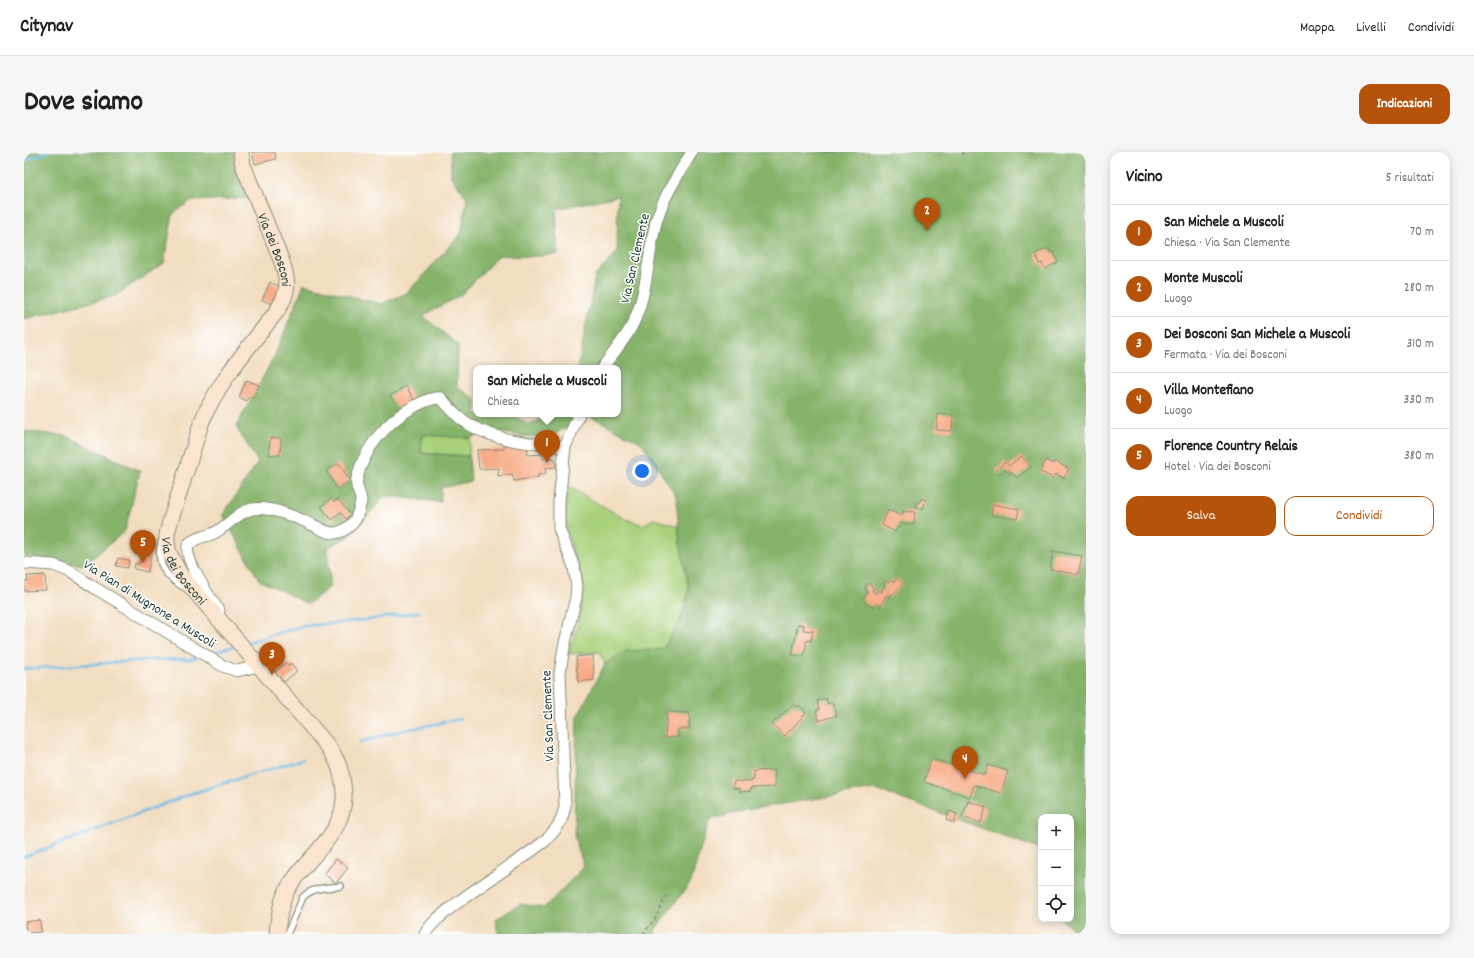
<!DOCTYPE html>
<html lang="it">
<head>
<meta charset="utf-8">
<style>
  body { margin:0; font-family:Dekko,sans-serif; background:#f6f6f6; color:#202124 }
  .controls { position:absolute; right:12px; bottom:12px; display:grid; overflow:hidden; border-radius:8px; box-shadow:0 2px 10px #0003 }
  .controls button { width:36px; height:36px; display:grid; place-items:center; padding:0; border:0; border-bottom:1px solid #e0e0e0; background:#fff; color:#202124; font:20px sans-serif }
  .you { position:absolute; left:618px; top:319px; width:14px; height:14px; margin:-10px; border:3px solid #fff; border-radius:50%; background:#1a73e8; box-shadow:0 0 0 6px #1a73e833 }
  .badge { display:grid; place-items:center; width:26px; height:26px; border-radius:50%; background:#b45309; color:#fff; font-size:13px; font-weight:700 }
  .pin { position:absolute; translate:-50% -33px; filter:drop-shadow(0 1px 2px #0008) }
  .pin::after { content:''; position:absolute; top:21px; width:14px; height:12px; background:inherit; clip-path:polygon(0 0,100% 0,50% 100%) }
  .popup { position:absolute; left:449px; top:213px; width:148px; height:52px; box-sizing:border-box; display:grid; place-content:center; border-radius:8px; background:#fff; filter:drop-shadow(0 1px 3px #0005); font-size:13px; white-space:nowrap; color:#757577 }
  .popup b { font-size:15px; color:#202124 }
  .popup::after { content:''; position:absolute; left:50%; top:100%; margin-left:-8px; border:8px solid transparent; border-top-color:#fff }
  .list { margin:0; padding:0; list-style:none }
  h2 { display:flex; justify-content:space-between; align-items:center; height:52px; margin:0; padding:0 16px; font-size:17px }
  h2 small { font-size:13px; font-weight:400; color:#757577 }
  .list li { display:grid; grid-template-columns:26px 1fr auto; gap:12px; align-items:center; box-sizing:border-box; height:56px; padding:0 16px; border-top:1px solid #e0e0e0 }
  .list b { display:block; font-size:15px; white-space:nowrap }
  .list p { margin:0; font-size:13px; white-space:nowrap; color:#757577 }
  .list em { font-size:13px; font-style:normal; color:#757577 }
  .actions { display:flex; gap:8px; padding:12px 16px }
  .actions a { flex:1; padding:9px 0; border:1px solid #b45309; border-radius:12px; text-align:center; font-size:14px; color:#b45309 }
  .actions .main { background:#b45309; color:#fff }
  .icon { flex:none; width:22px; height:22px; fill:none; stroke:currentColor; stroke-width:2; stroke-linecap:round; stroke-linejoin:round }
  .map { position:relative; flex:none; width:1062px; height:782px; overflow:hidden; border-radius:12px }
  header { display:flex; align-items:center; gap:24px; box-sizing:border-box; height:56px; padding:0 20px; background:#fff; border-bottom:1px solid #e0e0e0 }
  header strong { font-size:19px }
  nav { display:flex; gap:22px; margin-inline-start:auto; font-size:14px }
  .intro { display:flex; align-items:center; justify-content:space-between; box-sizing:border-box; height:96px; padding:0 24px }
  h1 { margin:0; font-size:28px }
  .button { padding:10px 18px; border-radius:12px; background:#b45309; color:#fff; font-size:14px; font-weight:700 }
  main { display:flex; gap:24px; padding:0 24px }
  aside { flex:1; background:#fff; border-radius:12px; box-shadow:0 2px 10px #0003 }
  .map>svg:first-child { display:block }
  .green { fill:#a9d17b; stroke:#648758 }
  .forest { fill:#86b36b; stroke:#527850; fill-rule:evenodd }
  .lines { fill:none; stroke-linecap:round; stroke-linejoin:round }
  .stream { stroke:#6abce6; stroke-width:2.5 }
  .building { fill:#f7ab86 }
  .lane-casing { stroke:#888d7a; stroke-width:8 }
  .street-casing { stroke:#888d7a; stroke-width:13 }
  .secondary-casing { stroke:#888d7a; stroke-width:17 }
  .path { stroke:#888d7a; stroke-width:1.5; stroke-dasharray:3 3; stroke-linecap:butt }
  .lane { stroke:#fff; stroke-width:5.5 }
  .street { stroke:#fff; stroke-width:11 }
  .secondary { stroke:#fce5d0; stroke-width:15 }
  .labels { text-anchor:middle; stroke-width:3; stroke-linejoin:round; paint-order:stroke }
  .street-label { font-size:14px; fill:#1f3d34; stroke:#fff }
</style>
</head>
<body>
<header>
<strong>Citynav</strong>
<nav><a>Mappa</a><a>Livelli</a><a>Condividi</a></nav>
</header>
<div class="intro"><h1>Dove siamo</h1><a class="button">Indicazioni</a></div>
<main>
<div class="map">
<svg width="1062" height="782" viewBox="0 0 1062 782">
  <rect width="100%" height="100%" fill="#fff"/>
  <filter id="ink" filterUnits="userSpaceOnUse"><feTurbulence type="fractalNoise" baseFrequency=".025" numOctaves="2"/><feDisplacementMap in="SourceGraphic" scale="8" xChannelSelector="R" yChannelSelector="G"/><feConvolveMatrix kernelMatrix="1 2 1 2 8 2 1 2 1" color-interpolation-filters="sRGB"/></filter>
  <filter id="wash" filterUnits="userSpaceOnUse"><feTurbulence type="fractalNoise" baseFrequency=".012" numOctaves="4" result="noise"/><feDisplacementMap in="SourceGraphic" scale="16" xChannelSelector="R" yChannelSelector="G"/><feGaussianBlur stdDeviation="0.9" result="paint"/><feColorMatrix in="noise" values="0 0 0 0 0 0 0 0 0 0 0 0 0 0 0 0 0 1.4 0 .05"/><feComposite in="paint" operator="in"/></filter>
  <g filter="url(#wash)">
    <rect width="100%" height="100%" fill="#f2ddc0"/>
    <path class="green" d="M398,283L446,286L445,304L397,301Z
      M543,334L602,367L619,373L630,367L654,374L656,391L665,437L657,467L639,497L602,499L581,512L575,500L544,502L556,466L559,430L546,391L541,371Z"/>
    <path class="forest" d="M0,0H211V13L224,46L166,49L149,62L140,111L91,144L0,167Z
      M426,0H1062V782H1056L1037,767H1047V665H1017V702L1015,697L850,637L722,658L685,668L667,730L630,779L633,782H474L472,767L496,752L520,756L560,715L550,684L553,565L581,512L602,499L639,497L657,467L665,437L656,391L652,344L618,291L562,262L527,285L498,284L465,278L446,286L398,283L397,301L445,304L447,329L417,336V350L361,344L325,384L303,396L307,434L284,452L235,428L199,363L234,310L212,275L251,203L280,132L357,152L383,141L437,82L443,46L427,24ZM594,44L593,100L571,124L554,216H594V262H525L505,273L487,262H452V248L433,234L434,193L399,164L438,142L475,103L503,105L534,102L532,57Z
      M0,279L42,284L116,319L101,379L60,413L11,405L0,404Z"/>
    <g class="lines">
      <path class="stream" d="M0,9L24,0
        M221,491L280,474L342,468L395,460
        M186,501L210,494
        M0,517L124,508L167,507L176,504
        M336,590L376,579L436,567
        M0,705L169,641L279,607"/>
    </g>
    <g id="blocks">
      <path class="building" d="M228,0H251L252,7L231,12Z
        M1025,96L1027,101L1030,100L1034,110L1021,117L1018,111L1015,112L1011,102Z
        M246,130L256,135L248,152L238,148Z
        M222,228L235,233L229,246L225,244L223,249L215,245Z
        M382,234L390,248L374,257L366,244Z
        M914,262L929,263L928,279L912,278Z
        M246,286H257L256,303H245Z
        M480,293L504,294L503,303L519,302V307L531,306L532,315L521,316L522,322H514L515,325L490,329L488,322L474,324L475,316L455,317L453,298L480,297Z
        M997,304L1007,315L993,326L987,320L985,322L981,318L975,322L972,318L981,310L985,314Z
        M1022,308L1029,312L1030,309L1045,317L1040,326L1032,322L1030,326L1016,320Z
        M315,311L326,329L313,337L302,319Z
        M307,346L310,350L314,347L327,363L322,367L316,360L308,368L297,355Z
        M897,347H901L900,356H892V351H895Z
        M969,352L995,357L993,367L967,363Z
        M864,358L878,364L879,359L891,360L890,372H879L877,370L871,380L858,373Z
        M1029,399L1058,404L1054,423L1026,417Z
        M117,401L127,403L124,420L110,417L111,411L115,412Z
        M94,406L105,408L104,416L92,414Z
        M21,423L22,438L0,439V429H4L3,424Z
        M873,426L879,432L865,446L862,443L856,455L852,452L850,455L842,452L839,447L843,440L841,437L842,433L843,432H847L849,436L848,439L852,442L854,438L858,440L859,439L857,438L861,435L859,432L863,429L864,431L867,428L870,430Z
        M774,472L780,473L779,478L789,479L787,489L783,488L780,504L768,503Z
        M569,503L570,528L554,530L552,505Z
        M262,511L264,513L267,511L273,519L260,530L251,520Z
        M802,546L804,552L808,550L813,563L795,569L792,559L795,558L793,549Z
        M769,552L773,555L775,553L782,561L761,584L748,572Z
        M643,560L666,561L665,577H654V585L641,586Z
        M907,607L961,623L964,613L984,619L977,641L950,633L946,645L900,630Z
        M751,618V635L727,636V639L716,640V637L709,636L710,629L727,630V628H730V619Z
        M944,649L962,655L957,671L938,665Z
        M925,659L933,662L930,671L922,668Z
        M312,707L324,716L312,731L300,722Z
        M16,768L17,780L2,781L1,770Z"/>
    </g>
  </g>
  <g filter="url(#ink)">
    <use href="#blocks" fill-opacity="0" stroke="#888d7a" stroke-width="1"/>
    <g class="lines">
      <g class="lane-casing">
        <path id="lane" d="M138,388C130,412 143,427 163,437
          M263,782L279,745C289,735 303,736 317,734"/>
      </g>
      <g class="street-casing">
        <path id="street" d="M578,216C587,204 597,192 605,179C624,147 623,105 632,70C639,45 654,23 668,0
          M0,411L29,413L45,419L71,436L199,514L213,519L234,514
          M195,459C188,449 156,402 165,392C171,385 182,385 190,381C203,375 213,360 228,357C247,354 272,365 289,373C296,376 303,382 311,381C319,380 327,374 331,368C333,364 337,353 337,348C336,340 331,336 333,327C339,297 364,268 391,254C399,250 408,245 417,246C423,253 429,260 436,266C464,289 506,291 541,295
          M401,782C407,771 419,762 429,754C459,731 491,712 521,689C533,677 538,670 541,654L536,521L540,495L552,445L553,434L550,415L535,377V349L541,295L555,262"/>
      </g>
      <g class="secondary-casing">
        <g id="secondary">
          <path id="s1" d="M217,0L219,13L258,110C265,132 265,140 253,159C226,194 195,228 178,269L146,370L143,382V391L145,401L156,422L303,593C313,607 317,616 319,632C328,681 281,703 262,740C256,753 254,768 253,782"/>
        </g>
      </g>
      <path class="path" d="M938,2L940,0
        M619,782L631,767L643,742"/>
      <use href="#lane" class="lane"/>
      <use href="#street" class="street"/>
      <use href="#secondary" class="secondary"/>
    </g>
  </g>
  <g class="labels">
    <g class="street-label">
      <text dy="5" stroke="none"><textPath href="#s1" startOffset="104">Via dei Bosconi</textPath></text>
      <text transform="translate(610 106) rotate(-77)" y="5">Via San Clemente</text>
      <text dy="5" stroke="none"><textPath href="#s1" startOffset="463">Via dei Bosconi</textPath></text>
      <text transform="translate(126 451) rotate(32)" y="5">Via Pian di Mugnone a Muscoli</text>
      <text transform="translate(523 564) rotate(-92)" y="5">Via San Clemente</text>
    </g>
  </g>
</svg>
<div class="controls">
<button>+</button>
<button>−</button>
<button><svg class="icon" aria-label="locate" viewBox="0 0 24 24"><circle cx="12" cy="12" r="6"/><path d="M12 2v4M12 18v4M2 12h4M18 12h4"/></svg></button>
</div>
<div class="you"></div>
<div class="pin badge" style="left:523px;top:311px">1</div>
<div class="popup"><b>San Michele a Muscoli</b>Chiesa</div>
<div class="pin badge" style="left:903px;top:79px">2</div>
<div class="pin badge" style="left:248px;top:523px">3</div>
<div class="pin badge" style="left:941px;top:627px">4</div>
<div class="pin badge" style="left:119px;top:411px">5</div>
</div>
<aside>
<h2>Vicino<small>5 risultati</small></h2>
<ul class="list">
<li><span class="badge">1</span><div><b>San Michele a Muscoli</b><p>Chiesa · Via San Clemente</p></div><em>70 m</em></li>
<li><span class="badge">2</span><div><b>Monte Muscoli</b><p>Luogo</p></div><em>280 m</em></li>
<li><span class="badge">3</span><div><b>Dei Bosconi San Michele a Muscoli</b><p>Fermata · Via dei Bosconi</p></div><em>310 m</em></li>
<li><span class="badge">4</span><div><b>Villa Montefiano</b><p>Luogo</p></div><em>330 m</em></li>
<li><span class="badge">5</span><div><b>Florence Country Relais</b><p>Hotel · Via dei Bosconi</p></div><em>380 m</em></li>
</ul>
<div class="actions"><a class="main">Salva</a><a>Condividi</a></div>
</aside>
</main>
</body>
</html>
